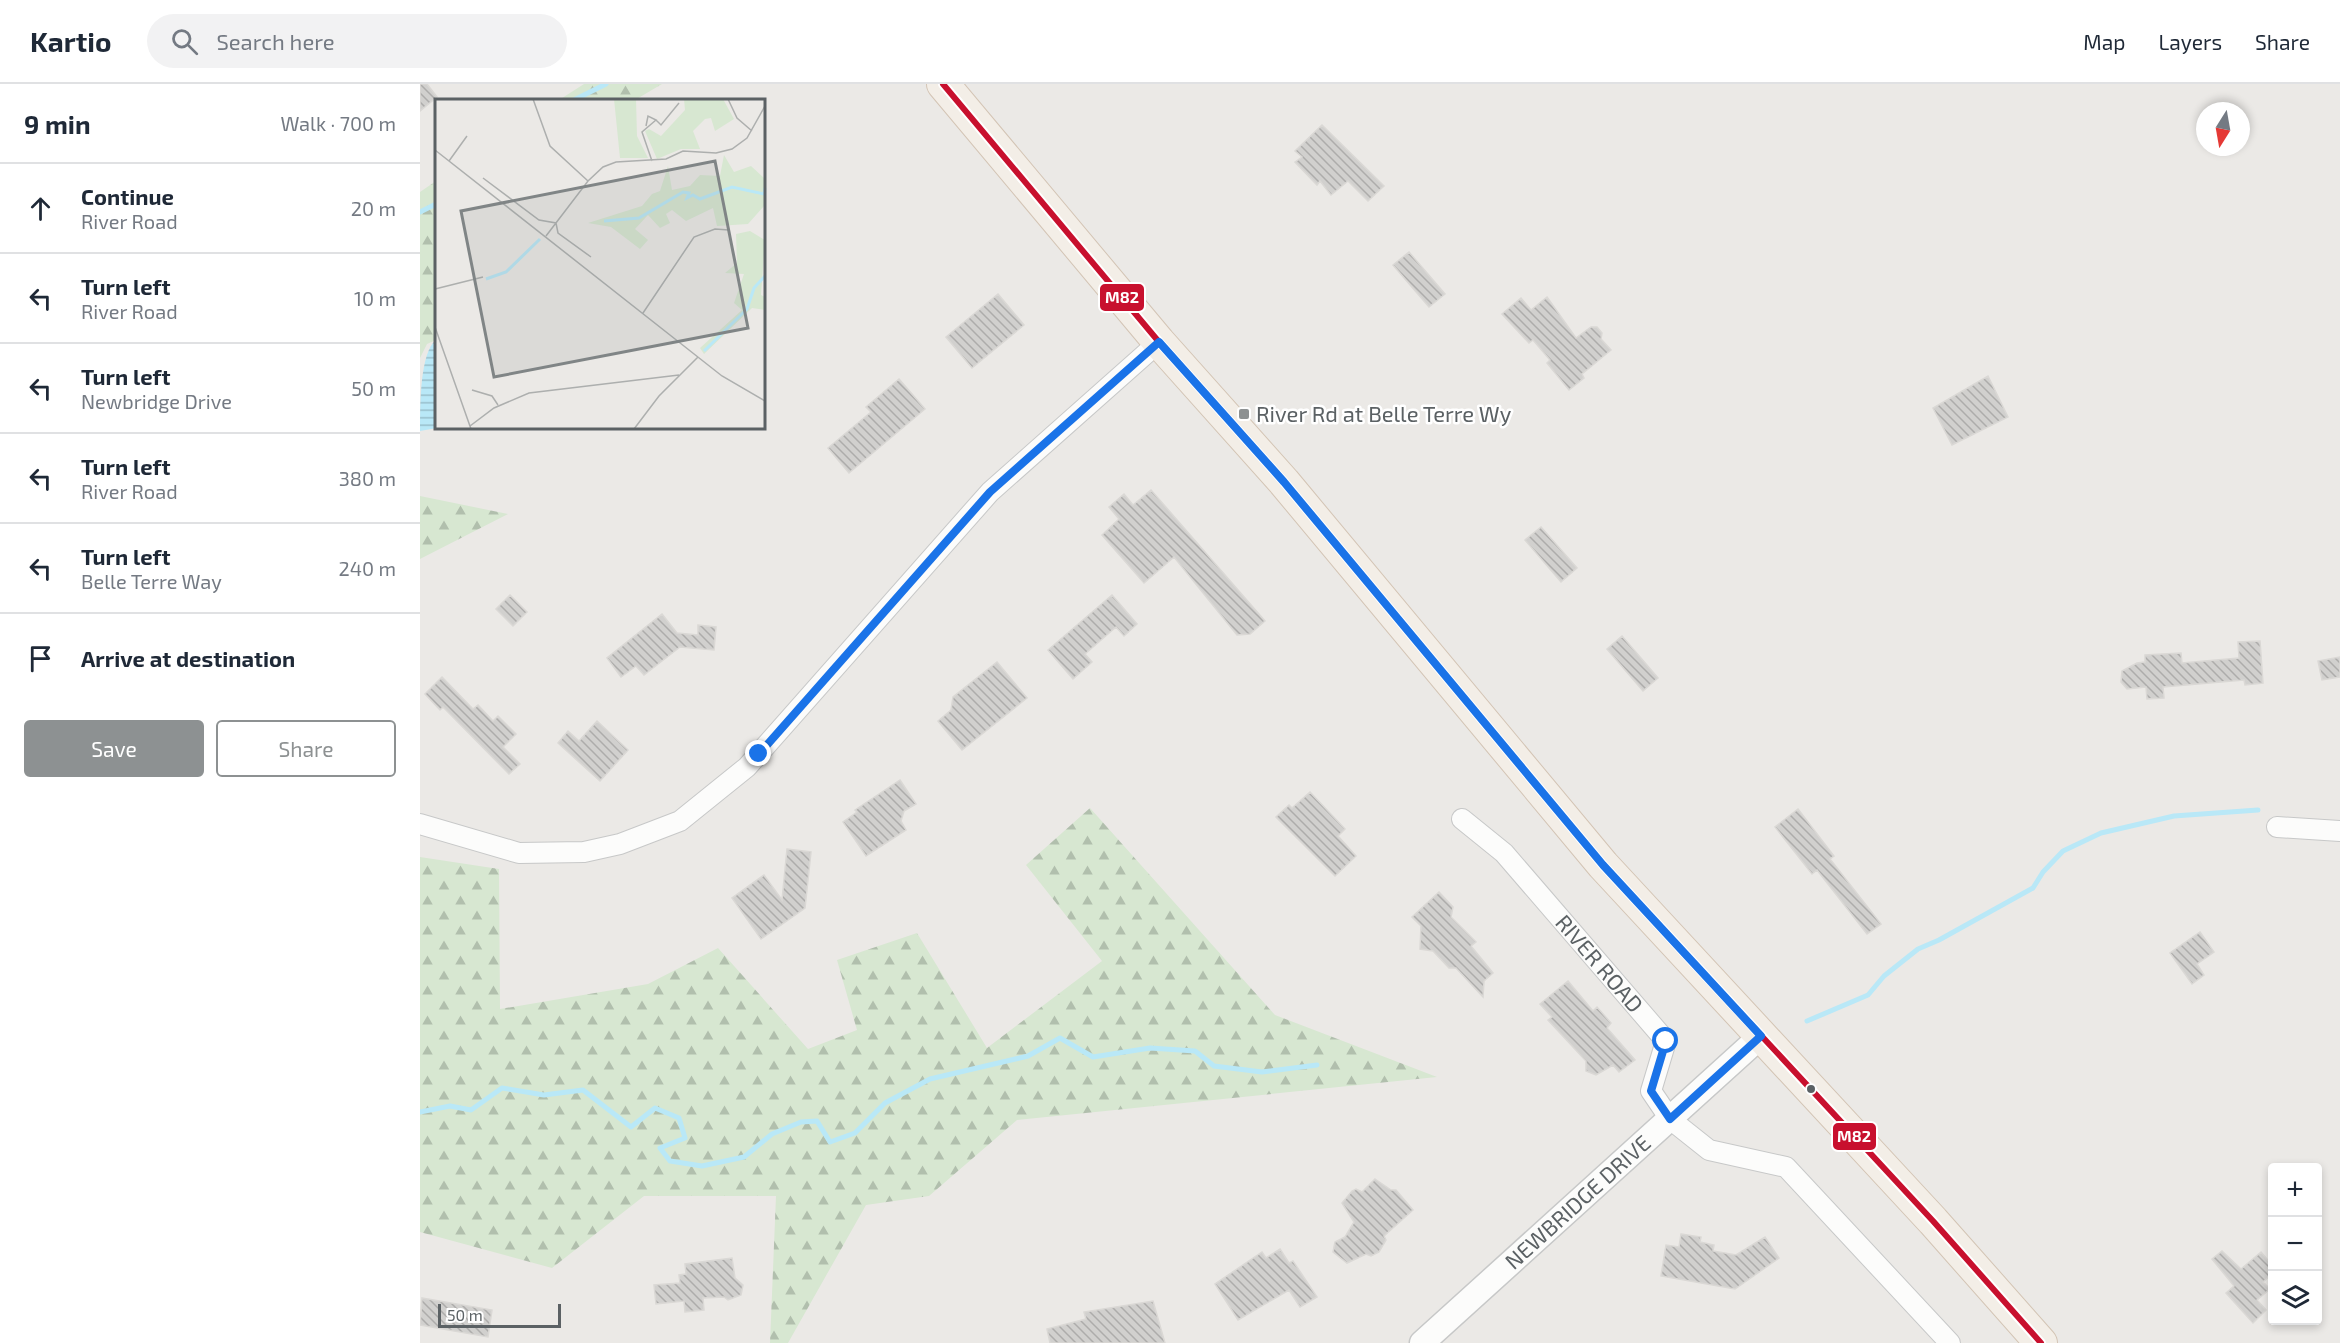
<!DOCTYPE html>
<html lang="en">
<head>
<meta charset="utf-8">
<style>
  body { margin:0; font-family:"Exo 2",sans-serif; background:#f2f2f3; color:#1f2937 }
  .controls { position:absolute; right:18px; bottom:18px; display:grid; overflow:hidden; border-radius:6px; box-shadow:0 3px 9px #0003 }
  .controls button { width:54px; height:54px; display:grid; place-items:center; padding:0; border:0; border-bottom:2px solid #e0e1e3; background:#fff; color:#1f2937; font:30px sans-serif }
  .compass { position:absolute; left:1776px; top:18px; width:54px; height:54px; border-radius:50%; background:#fff; box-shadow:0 3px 9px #0003; rotate:191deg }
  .scale { position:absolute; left:18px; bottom:15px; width:123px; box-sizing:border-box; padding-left:6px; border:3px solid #5b6164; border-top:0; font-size:16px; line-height:21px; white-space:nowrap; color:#5b6164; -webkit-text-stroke:4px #fff; paint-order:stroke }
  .stop { position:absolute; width:18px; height:18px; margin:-14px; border:4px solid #1a73e8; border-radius:50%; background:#fff }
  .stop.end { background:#1a73e8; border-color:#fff; box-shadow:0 2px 6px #0008 }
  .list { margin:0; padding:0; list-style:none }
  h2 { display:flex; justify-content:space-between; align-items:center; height:78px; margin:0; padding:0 24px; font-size:26px }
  h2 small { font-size:20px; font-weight:400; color:#747a83 }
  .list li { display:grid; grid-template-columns:39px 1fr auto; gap:18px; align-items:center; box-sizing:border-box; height:90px; padding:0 24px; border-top:2px solid #e0e1e3 }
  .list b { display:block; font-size:22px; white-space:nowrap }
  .list p { margin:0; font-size:20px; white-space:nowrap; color:#747a83 }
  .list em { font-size:20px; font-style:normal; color:#747a83 }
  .actions { display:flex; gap:12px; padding:18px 24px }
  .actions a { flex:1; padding:14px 0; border:2px solid #8d9192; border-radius:6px; text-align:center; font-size:21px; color:#8d9192 }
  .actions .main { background:#8d9192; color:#fff }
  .icon { flex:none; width:33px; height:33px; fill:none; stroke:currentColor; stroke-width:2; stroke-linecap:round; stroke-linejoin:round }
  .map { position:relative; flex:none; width:1920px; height:1259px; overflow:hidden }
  header { display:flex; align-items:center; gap:36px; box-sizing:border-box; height:84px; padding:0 30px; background:#fff; border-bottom:2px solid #e0e1e3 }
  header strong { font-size:28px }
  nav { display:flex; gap:33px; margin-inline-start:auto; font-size:21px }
  .search { width:420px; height:54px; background:#f2f2f3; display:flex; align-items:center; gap:15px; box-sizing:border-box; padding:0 21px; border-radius:33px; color:#747a83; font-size:22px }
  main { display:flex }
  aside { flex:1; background:#fff }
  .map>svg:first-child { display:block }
  .forest { fill:url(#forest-firs) }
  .water { fill:url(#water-rules) }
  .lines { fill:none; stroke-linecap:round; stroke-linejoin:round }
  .stream { stroke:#b9e8f7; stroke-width:5 }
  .building { fill:url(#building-back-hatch); stroke:#dad8d5; stroke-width:1.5 }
  .minor-casing { stroke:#c7c8c8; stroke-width:22 }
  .tertiary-casing { stroke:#c7c8c8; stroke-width:27 }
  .primary-casing { stroke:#d3c4b4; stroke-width:34 }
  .minor { stroke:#fcfcfb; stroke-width:20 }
  .tertiary { stroke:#fcfcfb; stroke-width:24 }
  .primary { stroke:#f3eee7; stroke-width:32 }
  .bus-1-casing { stroke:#fff; stroke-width:10 }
  .bus-1 { stroke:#c8102e; stroke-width:6 }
  .route { stroke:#1a73e8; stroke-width:8 }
  .poi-dot { fill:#8d9192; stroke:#fff; stroke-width:2 }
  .bus-dot { fill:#5b6164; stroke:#fff; stroke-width:2 }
  .labels { text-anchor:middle; stroke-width:5; stroke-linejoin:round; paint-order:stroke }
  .poi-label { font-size:22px; fill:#5b6164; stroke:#fff; text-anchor:start }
  .street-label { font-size:22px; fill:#5b6164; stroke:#fff }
  .inset-river { fill:none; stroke:#b9e8f7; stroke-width:3 }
  .inset-road { fill:none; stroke:#adafae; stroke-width:1.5 }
  .view { fill:#808586; fill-opacity:0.15; stroke:#808586; stroke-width:3 }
  .inset-edge { fill:none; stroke:#5b6164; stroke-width:3 }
  .line-badge { stroke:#fff; stroke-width:2 }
  .badge-label { font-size:16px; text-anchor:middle; font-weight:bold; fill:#fff }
</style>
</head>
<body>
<header>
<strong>Kartio</strong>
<div class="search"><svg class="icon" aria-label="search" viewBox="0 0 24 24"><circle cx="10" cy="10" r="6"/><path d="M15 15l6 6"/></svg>Search here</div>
<nav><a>Map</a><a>Layers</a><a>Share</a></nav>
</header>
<main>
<aside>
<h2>9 min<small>Walk · 700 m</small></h2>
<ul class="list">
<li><svg class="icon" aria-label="ahead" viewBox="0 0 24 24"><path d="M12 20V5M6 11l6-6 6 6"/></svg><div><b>Continue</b><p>River Road</p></div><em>20 m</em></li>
<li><svg class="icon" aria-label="left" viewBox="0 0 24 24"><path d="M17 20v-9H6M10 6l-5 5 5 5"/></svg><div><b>Turn left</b><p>River Road</p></div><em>10 m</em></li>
<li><svg class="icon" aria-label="left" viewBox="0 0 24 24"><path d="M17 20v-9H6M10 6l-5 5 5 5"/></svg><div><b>Turn left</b><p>Newbridge Drive</p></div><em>50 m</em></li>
<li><svg class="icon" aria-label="left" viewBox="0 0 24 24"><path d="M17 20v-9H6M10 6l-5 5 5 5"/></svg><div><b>Turn left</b><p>River Road</p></div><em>380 m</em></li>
<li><svg class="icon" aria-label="left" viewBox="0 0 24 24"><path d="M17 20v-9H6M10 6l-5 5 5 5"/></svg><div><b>Turn left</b><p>Belle Terre Way</p></div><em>240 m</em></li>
<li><svg class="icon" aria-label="arrive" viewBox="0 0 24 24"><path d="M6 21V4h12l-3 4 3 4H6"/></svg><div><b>Arrive at destination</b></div></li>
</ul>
<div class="actions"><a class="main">Save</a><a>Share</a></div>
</aside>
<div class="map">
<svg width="1920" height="1259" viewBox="0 0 1920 1259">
  <defs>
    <pattern id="forest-firs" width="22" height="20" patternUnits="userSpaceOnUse" patternTransform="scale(1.5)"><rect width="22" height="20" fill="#d7e7d1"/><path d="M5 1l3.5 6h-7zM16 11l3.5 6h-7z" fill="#b1bfad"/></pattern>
    <pattern id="water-rules" width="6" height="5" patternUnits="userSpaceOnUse" patternTransform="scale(1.5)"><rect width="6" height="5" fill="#b9e8f7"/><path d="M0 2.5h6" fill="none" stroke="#99bfcc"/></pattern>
    <pattern id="building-back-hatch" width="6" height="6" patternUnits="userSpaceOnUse" patternTransform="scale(1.5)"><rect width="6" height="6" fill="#d1d0ce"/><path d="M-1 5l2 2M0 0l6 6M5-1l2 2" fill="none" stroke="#adacab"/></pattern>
  </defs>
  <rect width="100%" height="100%" fill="#ebe9e6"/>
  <path class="forest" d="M164,0H242L215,16H139Z
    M16,97V256L7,260L0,274V108Z
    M0,412L88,430L0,475Z
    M670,724L855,931L1017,993L597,1036L509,1112L446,1121L368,1259H350L356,1112H224L132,1184L0,1148V773L79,785L80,925L228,900L298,864L388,965L437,946L417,876L497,849L567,964L682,877L606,781Z"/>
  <path class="water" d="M16,256L17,344L0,347C0,321 0,268 16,256Z"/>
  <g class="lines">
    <path class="stream" d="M154,16L186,0
      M0,128L16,120
      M1387,937L1448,911L1464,892L1498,865L1519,856L1613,804L1623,788L1643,767L1681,749L1754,732L1838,726
      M0,1028L30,1022L51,1026L82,1004L124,1011L163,1006L211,1043L235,1024L259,1034L265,1054L240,1064L250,1077L282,1082L324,1073L352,1050L381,1038L397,1037L410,1058L435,1049L465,1019L510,995L608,972L640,954L673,973L730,964L775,967L794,982L842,988L897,981"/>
  </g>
  <path class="building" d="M0,0H7L17,13L0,27Z
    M902,41L964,102L948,117L928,97L911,111L900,97L897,101L875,78L882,73L875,67Z
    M989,168L1025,210L1009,223L973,181Z
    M578,210L604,241L552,284L526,253Z
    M1127,213L1156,254L1171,243H1177L1182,249L1181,255L1191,266L1162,290L1164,294L1149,306L1127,279L1130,276L1113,256L1109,259L1082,230L1101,214L1111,226Z
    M1568,292L1588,333L1532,361L1513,324Z
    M479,295L505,325L429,389L408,364L451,328L446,323Z
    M731,406L845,537L830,550L817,551L754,473L724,499L682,451L699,435L689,423L704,410L713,421Z
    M1121,443L1157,484L1141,498L1105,456Z
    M90,511L107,528L93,542L76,525Z
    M692,511L717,540L704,552L696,543L665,570L672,578L653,595L628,566Z
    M242,530L257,549L278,551V541L296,543L294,566L260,563L224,591L216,582L201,593L187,574Z
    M1202,552L1238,594L1223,607L1187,565Z
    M1840,557L1843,599L1825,601L1824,596L1743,603L1744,614L1727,615L1726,603L1707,605L1701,598L1702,587L1717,579L1725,578V571L1761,569L1762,579L1819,574L1818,558Z
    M1920,573V593L1902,596L1898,577Z
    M577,578L607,614L542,666L518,637L531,626L533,613Z
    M22,593L53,625L58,621L73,637L78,632L96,650L83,663L100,680L89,690L23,623L20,626L5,610Z
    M177,637L208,666L180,697L138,659L148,647L159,657Z
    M480,696L496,720L484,727L481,737L486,746L446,772L423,738L437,728L435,726Z
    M890,708L925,745L918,752L936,772L915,792L856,733L869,721L872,724Z
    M1378,725L1414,772L1410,775L1461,840L1447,850L1397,786L1392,790L1355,743Z
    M367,765L391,768L385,824L341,855L312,814L344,791L362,816Z
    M1019,808L1033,823L1031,833L1056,858L1051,862L1073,889L1064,897L1063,913L1036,884H1029L1013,867L1000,865L1001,842L992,833Z
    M1780,848L1794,868L1777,880L1784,891L1772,900L1750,869Z
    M1148,897L1173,927L1177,923L1191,939L1187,944L1215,976L1199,988L1193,981L1176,991L1166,987V977L1128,936L1132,933L1120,920Z
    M955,1095L971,1106H976L993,1126L964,1152L966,1156L959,1168L951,1172L946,1170L927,1179L913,1168L915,1158L925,1153L934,1138L922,1119L932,1107L936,1105L942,1108Z
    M1261,1150L1281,1153L1280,1158L1294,1161L1293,1167L1316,1171L1345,1153L1359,1174L1315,1205L1241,1192L1246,1161L1259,1163Z
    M860,1165L869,1179L873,1177L897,1213L880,1223L869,1206L818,1236L795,1200L842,1168L846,1174Z
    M1802,1167L1821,1185L1841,1168L1852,1181V1190L1843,1198L1850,1205L1837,1216L1846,1226L1833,1239L1806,1209L1814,1202L1792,1175Z
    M312,1174L315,1194L323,1201L321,1211L308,1216L304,1213L283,1214L284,1226L265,1228L264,1217L236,1220L234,1201L260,1199L259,1191L266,1190L265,1180Z
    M2,1214L72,1226L68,1253L0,1241Z
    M733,1217L745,1259H630L627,1245L666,1235L664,1228Z"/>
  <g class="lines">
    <g class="minor-casing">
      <g id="minor">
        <path id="s1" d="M1042,735L1084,769L1246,957L1231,1007L1250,1035L1289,1066L1366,1083L1530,1259"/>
        <path d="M0,740L99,769L164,768L200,760L260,737L327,683L570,408L739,258"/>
        <path d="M1857,743L1920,747"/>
      </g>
    </g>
    <g class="tertiary-casing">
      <g id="tertiary">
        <path id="s2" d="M1002,1259L1341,952"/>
      </g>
    </g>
    <g class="primary-casing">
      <path id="primary" d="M523,0L739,258L864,398L1183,781L1513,1137L1621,1259"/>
    </g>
    <use href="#minor" class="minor"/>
    <use href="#tertiary" class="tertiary"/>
    <use href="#primary" class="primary"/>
    <g class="bus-1-casing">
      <path id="bus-1" d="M523,0L739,258L864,398L1183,781L1513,1137L1621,1259"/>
    </g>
    <use href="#bus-1" class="bus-1"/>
  </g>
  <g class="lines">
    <path class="route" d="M339,670L570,408L739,258L864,398L1183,781L1341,952L1250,1035L1231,1007L1246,957"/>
  </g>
  <rect class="poi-dot" x="818" y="324" width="12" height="12" rx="3"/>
  <circle class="bus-dot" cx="1391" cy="1005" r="5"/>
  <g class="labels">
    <g class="poi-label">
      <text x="836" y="338">River Rd at Belle Terre Wy</text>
    </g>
    <g class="street-label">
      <text dy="8" stroke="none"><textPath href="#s1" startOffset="200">RIVER ROAD</textPath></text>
      <text dy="8" stroke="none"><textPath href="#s2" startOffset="210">NEWBRIDGE DRIVE</textPath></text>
    </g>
  </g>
  <g transform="translate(15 15)">
    <rect width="330" height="330" fill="#ebe9e6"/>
    <path d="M179,0H201L202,37L213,59H185ZM249,0H288L299,20L280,32L276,19L270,20L258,32L265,50H246L222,60L210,32L214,30L226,37L250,11ZM289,56L299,73L316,67L330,80V106L313,125L282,127L278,109L251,122L237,111L231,115L235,124L225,129L213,116L200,130L213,141L205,150L176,128L153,124L207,107L217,95L225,92L233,67L237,91L255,87L265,76L285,77ZM315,132L330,141L326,196L330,198V211L317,209L269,255L265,249L307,211L299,204L309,175L290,174L302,164L301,135Z" fill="#d7e7d1"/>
    <path class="inset-river" d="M169,122L204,119L248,93L254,94L252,99L258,96L265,100L297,88L329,95L330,89M51,180L71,173L105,140M269,252L312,210L319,189L330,177"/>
    <path class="inset-road" d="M98,0L115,47L153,82M293,0L302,19L317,32M221,21L226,26L244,4M211,27L213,17L221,21L207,33L217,62M0,51L287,277L330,302M14,62L32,37M48,79L104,121L121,124L123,134L156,158M111,137L153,82L168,68L181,63L231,60L248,52L281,54L297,50L312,39L330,7M0,190L48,178M208,214L259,138L280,130L294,131M0,228L36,330M37,291L57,297L63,306M35,327L59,309L94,294L244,276M199,330L224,297L263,258"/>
    <path class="view" d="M280,62L313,229L59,278L26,112Z"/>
    <rect width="330" height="330" class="inset-edge"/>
  </g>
  <g class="line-badge">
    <rect x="679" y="199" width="46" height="29" rx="6" fill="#c8102e"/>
    <rect x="1412" y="1038" width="45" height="29" rx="6" fill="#c8102e"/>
  </g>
  <g class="badge-label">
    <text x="702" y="219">M82</text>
    <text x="1434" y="1058">M82</text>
  </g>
</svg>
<div class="controls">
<button>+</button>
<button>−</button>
<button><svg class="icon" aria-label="layers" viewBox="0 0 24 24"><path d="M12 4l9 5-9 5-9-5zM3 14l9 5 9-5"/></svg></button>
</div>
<svg class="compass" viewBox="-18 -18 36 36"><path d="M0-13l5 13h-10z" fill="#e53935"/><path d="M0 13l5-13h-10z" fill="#747a83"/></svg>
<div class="scale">50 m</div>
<div class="stop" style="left:1246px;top:957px"></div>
<div class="stop end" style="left:339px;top:670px"></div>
</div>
</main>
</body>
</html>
